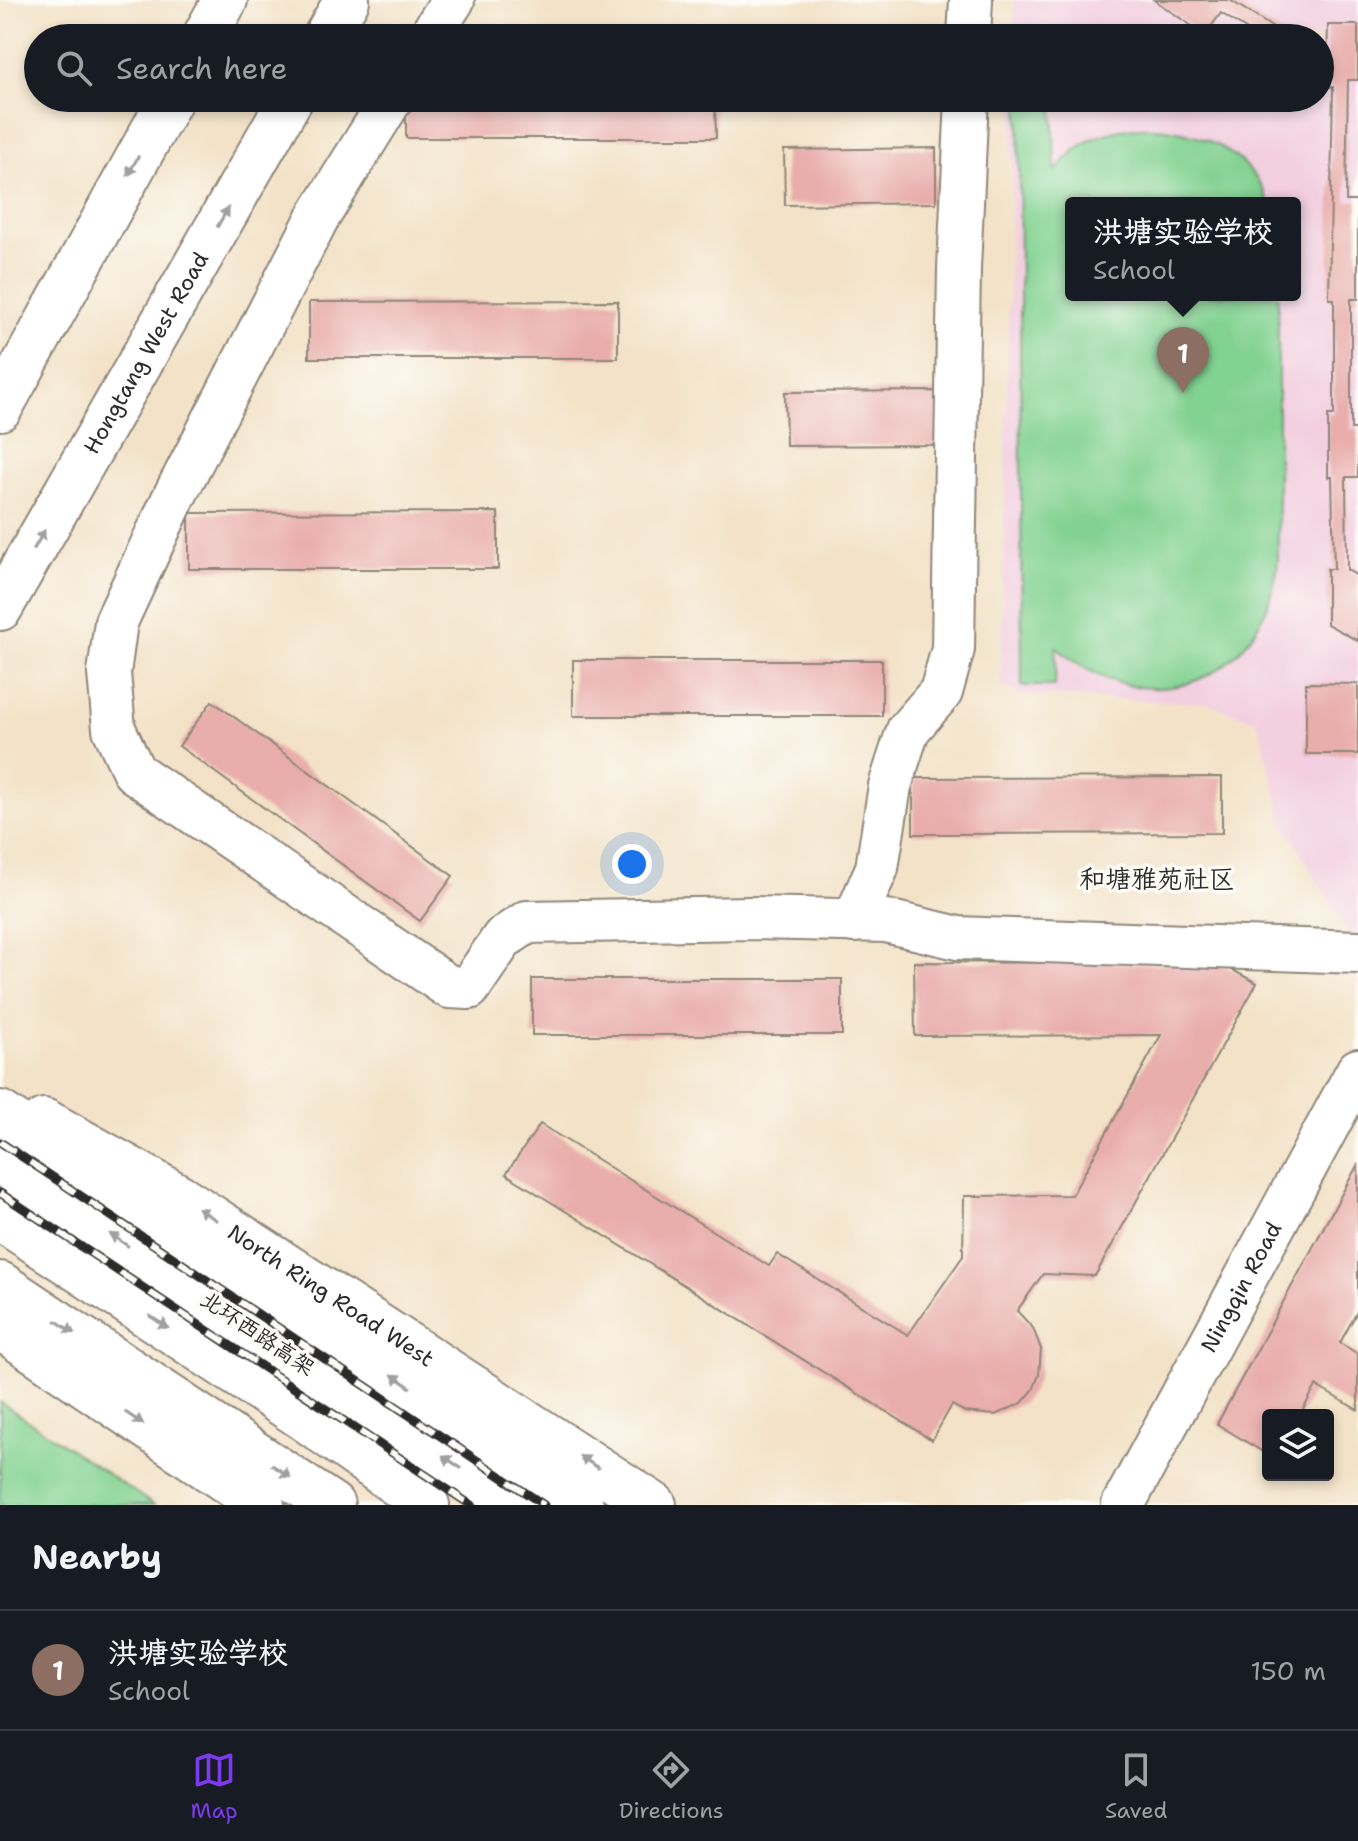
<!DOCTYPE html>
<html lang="en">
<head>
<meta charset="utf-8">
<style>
  body { margin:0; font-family:"Shantell Sans","LXGW WenKai TC",sans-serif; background:#242831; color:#f1f3f6 }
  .controls { position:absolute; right:24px; bottom:24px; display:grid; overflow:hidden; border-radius:8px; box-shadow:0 4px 12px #0003 }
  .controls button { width:72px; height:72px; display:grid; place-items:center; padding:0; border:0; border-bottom:2px solid #363941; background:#171b24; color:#f1f3f6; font:40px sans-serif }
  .you { position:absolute; left:632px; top:864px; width:28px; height:28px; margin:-20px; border:6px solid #fff; border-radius:50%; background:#1a73e8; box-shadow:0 0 0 12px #1a73e833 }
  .badge { display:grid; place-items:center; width:52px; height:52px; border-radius:50%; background:#7c3aed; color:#fff; font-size:26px; font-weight:700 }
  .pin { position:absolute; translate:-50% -66px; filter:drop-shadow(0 2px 4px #0008) }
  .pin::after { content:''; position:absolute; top:42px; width:28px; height:24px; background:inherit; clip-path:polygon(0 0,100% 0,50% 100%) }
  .popup { position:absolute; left:1065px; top:197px; width:236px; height:104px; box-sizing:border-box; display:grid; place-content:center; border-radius:8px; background:#171b24; filter:drop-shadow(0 2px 6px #0005); font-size:26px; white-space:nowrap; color:#9ea1a6 }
  .popup b { font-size:30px; color:#f1f3f6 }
  .popup::after { content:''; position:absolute; left:50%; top:100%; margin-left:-16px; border:16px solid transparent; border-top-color:#171b24 }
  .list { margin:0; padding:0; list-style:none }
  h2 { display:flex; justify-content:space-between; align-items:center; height:104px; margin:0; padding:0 32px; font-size:34px }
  h2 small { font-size:26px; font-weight:400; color:#9ea1a6 }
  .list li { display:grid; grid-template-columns:52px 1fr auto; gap:24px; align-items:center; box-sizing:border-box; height:120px; padding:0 32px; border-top:2px solid #363941 }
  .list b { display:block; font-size:30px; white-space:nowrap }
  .list p { margin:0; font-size:26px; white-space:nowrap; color:#9ea1a6 }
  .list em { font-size:26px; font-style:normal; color:#9ea1a6 }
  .icon { flex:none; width:44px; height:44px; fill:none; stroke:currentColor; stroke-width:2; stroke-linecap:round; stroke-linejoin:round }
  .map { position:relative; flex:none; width:1358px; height:1505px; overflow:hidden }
  .search { position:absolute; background:#171b24; box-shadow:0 4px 12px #0003; left:24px; right:24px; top:24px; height:88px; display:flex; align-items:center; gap:20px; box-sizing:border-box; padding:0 28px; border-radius:44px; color:#9ea1a6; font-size:30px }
  .sheet { height:224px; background:#171b24 }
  nav { display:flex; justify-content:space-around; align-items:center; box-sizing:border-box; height:112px; border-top:2px solid #363941; background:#171b24; font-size:22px; color:#9ea1a6 }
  nav a { display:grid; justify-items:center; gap:4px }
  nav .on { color:#7c3aed }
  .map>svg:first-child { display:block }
  .built { fill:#f3cfe0; fill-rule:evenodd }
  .green { fill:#82d291; stroke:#567e5e; stroke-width:2 }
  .building { fill:#e9aeac }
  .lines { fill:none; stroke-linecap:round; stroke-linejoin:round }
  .minor-casing { stroke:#8f8679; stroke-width:46 }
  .major-casing { stroke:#8f8679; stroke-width:48 }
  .highway-casing { stroke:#8f8679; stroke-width:48 }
  .minor { stroke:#fff; stroke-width:42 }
  .major { stroke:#fff; stroke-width:44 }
  .highway { stroke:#fff; stroke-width:44 }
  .rail-casing { stroke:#2b2b2b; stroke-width:9 }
  .rail { stroke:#fdfcf7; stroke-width:6; stroke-dasharray:18; stroke-linecap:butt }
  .oneway { fill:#a0a0a0 }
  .labels { text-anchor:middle; stroke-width:7; stroke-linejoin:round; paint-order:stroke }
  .street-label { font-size:22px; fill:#2b2b2b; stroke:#fdfcf7 }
  .quarter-label { font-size:26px; fill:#2b2b2b; stroke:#fdfcf7 }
</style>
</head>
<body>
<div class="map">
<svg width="1358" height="1505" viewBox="0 0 1358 1505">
  <rect width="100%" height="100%" fill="#fdfcf7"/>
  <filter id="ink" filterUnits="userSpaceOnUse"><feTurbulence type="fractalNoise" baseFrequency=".0125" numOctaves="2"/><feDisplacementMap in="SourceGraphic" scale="16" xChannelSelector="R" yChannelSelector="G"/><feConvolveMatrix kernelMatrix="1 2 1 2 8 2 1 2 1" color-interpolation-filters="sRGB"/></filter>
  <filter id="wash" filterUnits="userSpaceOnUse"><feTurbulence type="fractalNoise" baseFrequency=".006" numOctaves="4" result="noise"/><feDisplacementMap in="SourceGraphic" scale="32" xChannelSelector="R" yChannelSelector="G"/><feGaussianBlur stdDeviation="1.8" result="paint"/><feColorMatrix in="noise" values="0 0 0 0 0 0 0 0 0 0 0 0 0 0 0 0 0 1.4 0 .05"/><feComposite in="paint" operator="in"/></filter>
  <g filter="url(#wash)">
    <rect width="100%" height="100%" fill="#f3e2c7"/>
    <path class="built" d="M1014,0H1358V932L1353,941L1283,822L1258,722L1206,703L1021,695L1001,687L1013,98H1320V38H1014ZM1071,203H1295V295H1071Z"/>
    <path class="green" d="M1019,98H1053L1055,171C1067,159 1076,146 1092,139C1153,111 1246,136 1269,203H1071V295H1278V562C1263,684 1148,728 1056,647L1055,686H1022Z
      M0,1402L154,1505H0Z"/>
    <g id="blocks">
      <path class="building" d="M1154,0H1230L1289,38H1260L1221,13L1205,35Z
        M1328,25H1358V80H1348L1346,201H1358V299H1351V429H1358V477H1346L1347,570L1358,576V641L1327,624V569H1334L1332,477H1328V415H1334V299H1329L1333,87H1327V82L1320,77V58L1327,63Z
        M406,98H715L716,138H406Z
        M936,148V203L785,205L784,150Z
        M618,301V358H309V302Z
        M937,391V445L786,446L785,392Z
        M498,512V569H189V513Z
        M573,660H882V716H573Z
        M1306,683L1358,684V754H1306Z
        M212,701L453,876L420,921L179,746Z
        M1222,777V833L913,834V778Z
        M914,962L1221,964L1257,983L1095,1276L1043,1274L1017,1311L1033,1328L1041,1349L1039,1375L1033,1390L1022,1403L995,1415L965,1412L952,1405L932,1440L506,1174L540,1124L769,1266L777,1254L908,1335L963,1256L964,1196L1072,1195L1161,1035L915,1036Z
        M532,979H842V1035H532Z
        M1358,1164V1310L1340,1343L1358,1354V1410L1316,1386L1300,1415H1268V1455L1217,1424Z"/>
    </g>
  </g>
  <g filter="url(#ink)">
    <use href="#blocks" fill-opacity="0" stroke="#8f8679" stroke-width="2"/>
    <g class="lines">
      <g class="minor-casing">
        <g id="minor">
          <path d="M429,38L453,0"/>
          <path d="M969,38L971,0"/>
          <path d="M392,98L317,219L174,497L116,622L109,673L114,729L134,772L449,987L469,988L503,938L527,922L751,918L886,921L958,938L1358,952"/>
          <path d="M854,921L877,868L890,786L908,730L941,692L953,649L959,268L967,98"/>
          <path id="s1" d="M1123,1505L1358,1070"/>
        </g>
      </g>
      <g class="major-casing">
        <g id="major">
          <path d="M204,38L225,0"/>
          <path d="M325,38L347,0"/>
          <path d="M0,408L171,98"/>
          <path id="s2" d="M0,608L291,98"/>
          <path id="s3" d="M44,1121L180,1197L654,1505"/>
          <path d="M0,1284L332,1505"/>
        </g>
      </g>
      <g class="highway-casing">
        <path id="highway" d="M0,1113L303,1314L581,1505
          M0,1161L517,1505
          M0,1218L301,1416L427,1505
          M0,1327L262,1505"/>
      </g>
      <use href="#minor" class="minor"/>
      <use href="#major" class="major"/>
      <use href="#highway" class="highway"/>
      <g class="rail-casing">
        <path id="rail" d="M0,1142L544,1505
          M0,1193L471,1505"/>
      </g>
      <use href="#rail" class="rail"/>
    </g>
    <defs><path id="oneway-solid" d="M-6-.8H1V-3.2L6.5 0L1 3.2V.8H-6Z" transform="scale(2)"/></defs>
    <g class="oneway">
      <use href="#oneway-solid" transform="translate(133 166) rotate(119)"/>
      <use href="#oneway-solid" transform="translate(223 217) rotate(-60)"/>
      <use href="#oneway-solid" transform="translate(39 540) rotate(-60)"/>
      <use href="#oneway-solid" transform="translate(207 1214) rotate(-147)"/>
      <use href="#oneway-solid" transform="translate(119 1240) rotate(-146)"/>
      <use href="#oneway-solid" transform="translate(159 1322) rotate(33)"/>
      <use href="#oneway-solid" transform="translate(65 1327) rotate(34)"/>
      <use href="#oneway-solid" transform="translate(401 1381) rotate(-145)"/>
      <use href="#oneway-solid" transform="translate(134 1418) rotate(34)"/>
      <use href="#oneway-solid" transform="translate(452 1462) rotate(-146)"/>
      <use href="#oneway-solid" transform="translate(589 1462) rotate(-147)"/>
      <use href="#oneway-solid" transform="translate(281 1471) rotate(34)"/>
    </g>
  </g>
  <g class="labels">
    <g class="street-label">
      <text dy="8" stroke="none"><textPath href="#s2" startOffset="294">Hongtang West Road</textPath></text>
      <text dy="8" stroke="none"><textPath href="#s1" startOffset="248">Ningqin Road</textPath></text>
      <text dy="8" stroke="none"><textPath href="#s3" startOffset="336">North Ring Road West</textPath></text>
      <text transform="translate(258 1333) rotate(34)" y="8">北环西路高架</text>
    </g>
    <g class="quarter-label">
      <text x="1157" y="888">和塘雅苑社区</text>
    </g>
  </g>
</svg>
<div class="controls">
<button><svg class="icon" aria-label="layers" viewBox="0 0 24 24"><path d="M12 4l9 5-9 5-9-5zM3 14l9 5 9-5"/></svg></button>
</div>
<div class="you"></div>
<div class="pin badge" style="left:1183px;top:393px;background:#8d6e63">1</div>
<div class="popup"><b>洪塘实验学校</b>School</div>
<div class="search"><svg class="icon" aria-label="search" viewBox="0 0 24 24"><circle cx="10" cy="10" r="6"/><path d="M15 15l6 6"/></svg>Search here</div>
</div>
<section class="sheet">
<h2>Nearby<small></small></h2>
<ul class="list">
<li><span class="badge" style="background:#8d6e63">1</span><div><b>洪塘实验学校</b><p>School</p></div><em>150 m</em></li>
</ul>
</section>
<nav>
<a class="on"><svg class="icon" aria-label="map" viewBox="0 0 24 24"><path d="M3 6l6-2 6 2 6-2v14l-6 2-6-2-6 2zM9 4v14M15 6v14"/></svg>Map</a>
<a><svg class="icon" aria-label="directions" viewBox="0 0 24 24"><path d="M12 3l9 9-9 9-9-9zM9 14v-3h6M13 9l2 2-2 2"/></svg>Directions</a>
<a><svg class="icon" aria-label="saved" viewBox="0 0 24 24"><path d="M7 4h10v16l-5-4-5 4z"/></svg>Saved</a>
</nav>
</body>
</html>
